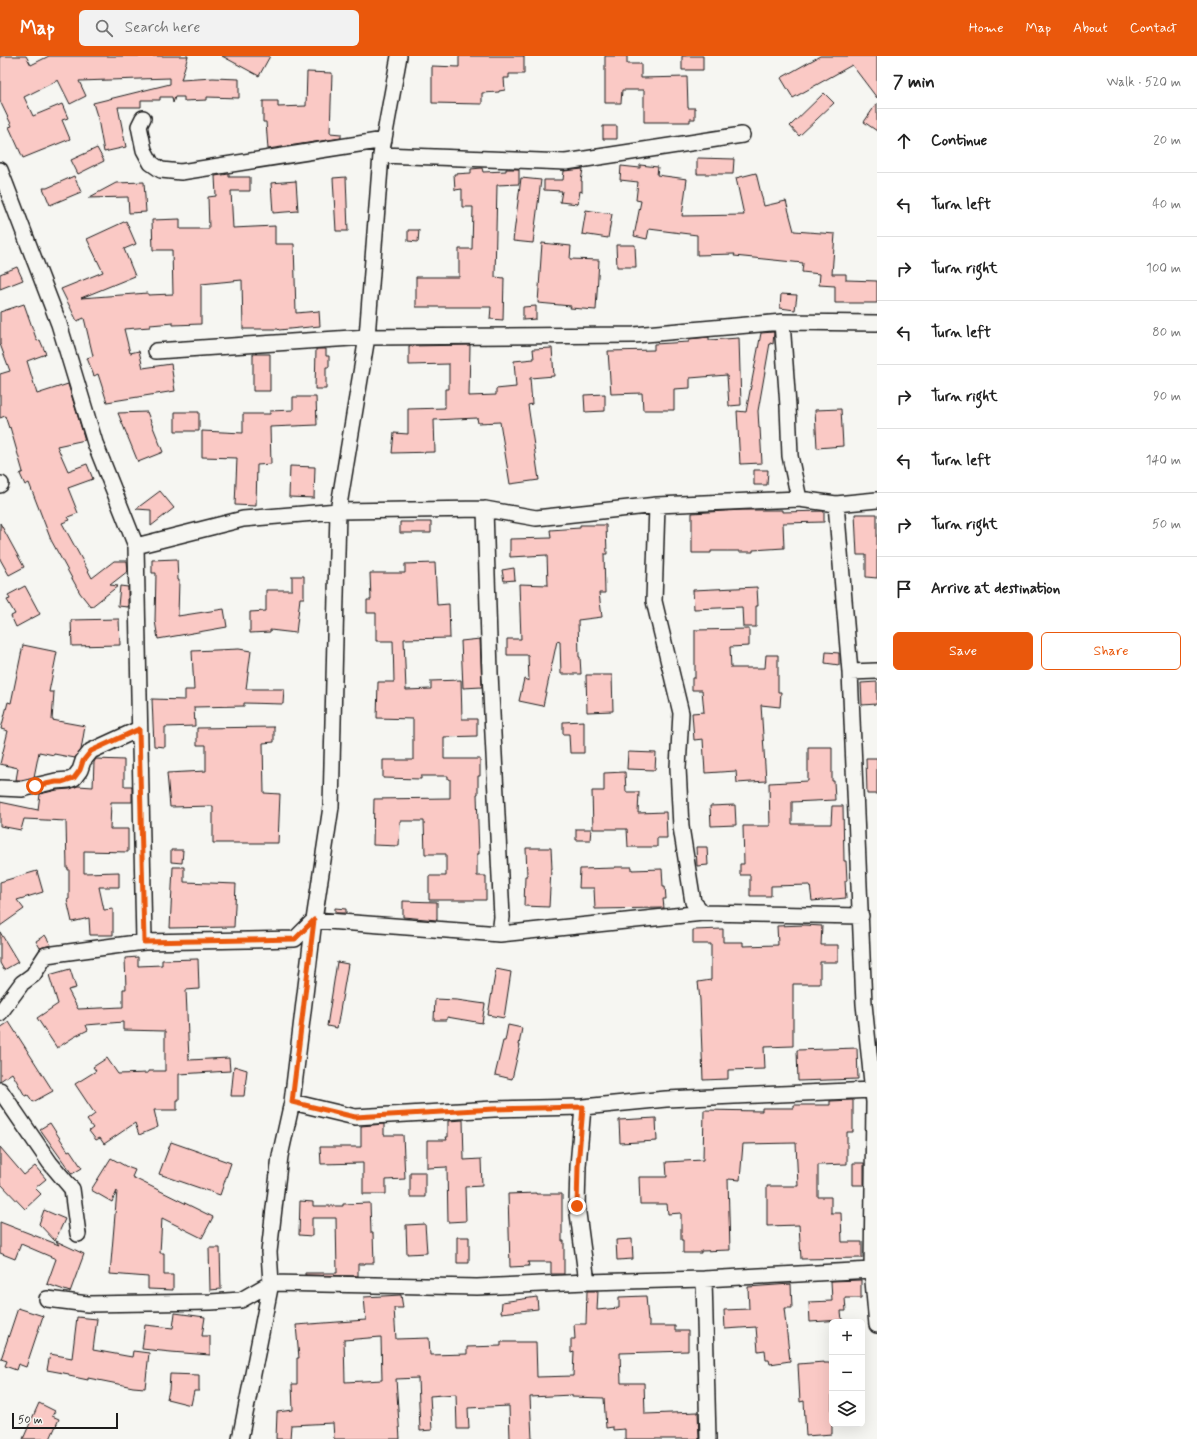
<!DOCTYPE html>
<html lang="en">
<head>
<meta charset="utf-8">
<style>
  body { margin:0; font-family:Mynerve,sans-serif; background:#f2f2f2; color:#222 }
  .controls { position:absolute; right:12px; bottom:12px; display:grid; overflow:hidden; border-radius:6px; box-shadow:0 4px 16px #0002 }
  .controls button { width:36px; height:36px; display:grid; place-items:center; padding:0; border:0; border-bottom:1px solid #e0e0e0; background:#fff; color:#222; font:20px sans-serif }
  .scale { position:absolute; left:12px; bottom:10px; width:106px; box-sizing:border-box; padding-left:4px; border:2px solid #1c1c1c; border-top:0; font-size:11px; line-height:14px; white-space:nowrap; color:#1c1c1c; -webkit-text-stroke:3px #f6f6f2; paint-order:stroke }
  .stop { position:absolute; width:12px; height:12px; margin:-9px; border:3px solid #ea580c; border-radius:50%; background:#fff }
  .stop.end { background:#ea580c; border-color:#fff; box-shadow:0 1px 4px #0008 }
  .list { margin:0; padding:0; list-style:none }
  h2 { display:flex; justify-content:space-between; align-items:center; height:52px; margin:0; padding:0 16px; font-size:17px }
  h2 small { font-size:13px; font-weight:400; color:#767676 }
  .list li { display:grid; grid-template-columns:26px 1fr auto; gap:12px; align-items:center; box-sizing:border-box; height:64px; padding:0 16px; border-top:1px solid #e0e0e0 }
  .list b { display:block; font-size:15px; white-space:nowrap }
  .list em { font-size:13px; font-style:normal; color:#767676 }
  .actions { display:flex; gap:8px; padding:12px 16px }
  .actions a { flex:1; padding:9px 0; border:1px solid #ea580c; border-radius:6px; text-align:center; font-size:14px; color:#ea580c }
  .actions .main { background:#ea580c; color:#fff }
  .icon { flex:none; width:22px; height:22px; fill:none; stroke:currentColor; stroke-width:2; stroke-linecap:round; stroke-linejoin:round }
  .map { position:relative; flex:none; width:877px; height:1383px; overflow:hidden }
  header { display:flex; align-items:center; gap:24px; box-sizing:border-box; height:56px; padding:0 20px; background:#ea580c; color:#fff }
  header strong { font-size:19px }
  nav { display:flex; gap:22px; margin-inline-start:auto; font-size:14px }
  .search { width:280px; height:36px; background:#f2f2f2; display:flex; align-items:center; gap:10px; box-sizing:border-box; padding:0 14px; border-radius:6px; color:#767676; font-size:15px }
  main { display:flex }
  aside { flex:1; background:#fff }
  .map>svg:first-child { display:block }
  .building { fill:#fac9c5; stroke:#1c1c1c; fill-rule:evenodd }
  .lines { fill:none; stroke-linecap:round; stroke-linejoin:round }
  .minor-casing { stroke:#1c1c1c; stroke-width:18 }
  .minor { stroke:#f6f6f2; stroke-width:15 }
  .route { stroke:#ea580c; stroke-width:5 }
</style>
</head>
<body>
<header>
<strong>Map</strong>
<div class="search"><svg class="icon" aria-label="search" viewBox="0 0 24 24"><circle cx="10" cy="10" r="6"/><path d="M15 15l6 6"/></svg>Search here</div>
<nav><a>Home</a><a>Map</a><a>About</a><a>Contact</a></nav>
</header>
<main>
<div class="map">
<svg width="877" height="1383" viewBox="0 0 877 1383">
  <rect width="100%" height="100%" fill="#f6f6f2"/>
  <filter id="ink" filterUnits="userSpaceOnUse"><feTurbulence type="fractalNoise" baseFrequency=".025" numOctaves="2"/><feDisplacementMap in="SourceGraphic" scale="8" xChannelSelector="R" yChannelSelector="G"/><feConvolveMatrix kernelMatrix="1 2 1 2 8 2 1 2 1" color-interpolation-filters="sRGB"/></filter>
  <g filter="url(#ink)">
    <path class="building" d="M0,0H26L31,9L49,0H188L181,24L213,22L239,23V42L207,41V44L184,45V41H175L173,47L172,41H160V44H141V51H118L126,91L104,96L98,63L93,47L170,28V22L79,25L86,40L70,48L58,24L24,41L33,60L62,48L68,62L62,64L70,83L23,102L9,71L12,70L0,45Z
      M222,0H270L259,20Z
      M459,0H524V18H509V22H504L505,34L499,35V36L482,37V48L432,47V10L459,11Z
      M605,0H627V8H641V22L687,21L688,52H695V63H690V66H644V34H622L621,47H605Z
      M682,0H703V14H682Z
      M820,0H877V42L852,9L793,42L781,22Z
      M307,16L332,17L330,77L341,78V82L268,93L266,66H263V45H278V51L306,50Z
      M824,37L834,47L799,80L790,70Z
      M877,47V75L864,66Z
      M603,70H617V83H603Z
      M97,92L104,105L78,118L71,104Z
      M697,102L734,103L733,118H697Z
      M640,109L658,111L657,119L687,123L682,160L744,159L736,122L756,117L764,150L786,145L794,175L835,178L832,218H846V224L877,225V247H835V230L819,229L820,218L802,216L803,207L734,200L735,198L697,199V179L649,173L647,183L634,180L641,145L636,144L638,126L620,124L621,110L640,112Z
      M482,112L483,116L506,115V113H519V128L497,129L495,221L504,222L503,264L490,263L491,251H416V221H459V193H472L473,151H462V133L455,134L454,118L471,117V113Z
      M583,113L581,125H582V136L580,135L578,148L560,146L562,135L544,134V124H563L564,115Z
      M229,118V121H250V135H231L233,172L275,170V188H294L296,257L319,255L320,270L279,274L278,273H243L242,224L201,228V268L173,269V267L150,269V271L124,273L130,297L139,295L143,312L171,308L175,335L107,346L98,318L94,320L87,302L93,300L84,262L77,265L61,233L103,216L87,183L126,165L136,188L124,193L135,220L81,242L148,237V239L173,238L172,194H153L152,164L180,163V173H209L208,141L216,140L215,120Z
      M74,120L81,136L50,149L43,132H47Z
      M346,121L348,175H336L333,122Z
      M521,122L541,124L533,187L513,185Z
      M296,125L298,155L273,157L271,127Z
      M144,126L146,156L129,157L128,141L88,142L116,127Z
      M586,154L612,158L608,182L582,178Z
      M408,174H419L418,186L408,185Z
      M542,187L571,190L570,203L599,204L596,254L570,252L571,250L538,247Z
      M616,189H635L636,211H617Z
      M17,211L23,224L0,233V218Z
      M781,238L797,239L795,254L780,252Z
      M24,248L37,285L40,284L46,298L27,305L37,338L68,328L85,384L57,390L68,415L87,408L93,423L68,432L78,457L68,461L70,464L62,467L92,522L114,505H127L128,515L110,529L118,530L91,551L80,537L51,484L29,427L25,429L20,418L23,416L10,371L9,372L5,360L0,362V318L10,315L0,288V256Z
      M536,250V263L523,264V251Z
      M774,276L773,288L770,287L758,355L759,372H760L762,407L740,408L737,355L746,356L761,277Z
      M709,281V284L739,282L741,349L729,350L727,319L690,322V332L674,333V354H643L642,337L611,338L608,295L654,294V288L689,286V283Z
      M470,289L469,340L496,339V333L516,331L514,305L534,303L533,293L552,292L554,320L530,322L532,348L528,349L539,424L510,428L500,366L478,367L477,362L434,364L435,396L392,397L394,377L408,378V353L445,352V333H449V308L409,309V290Z
      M316,293H326V300H329V311H326V333H315Z
      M253,298H270V335H253Z
      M605,338V355L585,356L584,339Z
      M293,341H316L317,369L270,371L271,408L257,409L256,450L235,449L237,402L202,401V375L243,377V358H270V355L293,354Z
      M841,353L843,390L817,392L815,354Z
      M147,356L163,396L138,406L118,357Z
      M175,356H199V375H175Z
      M290,410L315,411L314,442L289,441Z
      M754,414H768L767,429H754Z
      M160,435L174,452L151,470V454L136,453Z
      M742,454H782V456L824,455V466L783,467L784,492L753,494V496H739V495H711V497H692V457Z
      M855,458H877V522L866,521V499H857Z
      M400,466H431V477H400Z
      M0,467L24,511L9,519L0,503Z
      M580,469H606L607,498H604L605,537H599L602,561L578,564L579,601H580L581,618H561L560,586L557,585L543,650L519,645L524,623L529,625L528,599H507V583H521L519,528L548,529L547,499L510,501V483L551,482L550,474L580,472Z
      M177,503L178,524H179L178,560L224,553L227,571L158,583L155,565L156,517H152V504Z
      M435,507L437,549L449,548L450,582L404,583L406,634L431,633V625L461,624L462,663H477V680L444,681V703H480V720H478V738H477L479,798H477V820H486V844H429V820H446V798H425L424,765H400L399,790L373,789L374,743L450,742V723H448V720H421V723L383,722V704H413V663L377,662L378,626H394L393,585H376V557H367V544H371L370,517H405V508Z
      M514,512L515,524L504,525L502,514Z
      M292,520H304V542H300L296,577L270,574V576L250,577V556L266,555V534H292Z
      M25,530L40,558L16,571L11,560L15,558L7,544L10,543L8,539Z
      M120,530L128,531V551L118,550Z
      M757,531L758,550H756V571H743L742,551L694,553L693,534Z
      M119,563L120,589L72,590L71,564Z
      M749,573V590L730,591L731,612H765L766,599H778V636H781L780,651L761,649L766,725L737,727L736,715L705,717L703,683L694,684L692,657L704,656L702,634H692V622H695V574Z
      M480,583L482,631L463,632L461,585Z
      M23,589L57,596L49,636H54L52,664L85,670L81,694L75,702L54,698V699L39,696L34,721L21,724H16L18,712L0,708L8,675L1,673L8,646L11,647Z
      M239,593L251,595L246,633H284L283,648L244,647V650L194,651L195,670L165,671V691L154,690L152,643L185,644V634H194L192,595Z
      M826,596L839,597V609L825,607Z
      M586,619H612L613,655L587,656Z
      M877,626V648L862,649L861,627Z
      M584,665V697H570L569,678H563V666Z
      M274,671V686L263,687L264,737L280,738L278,787H213V750L170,751L167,717L206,715V689H197V672Z
      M808,691H832V725H834L835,744L792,746V768H831L832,750H843L844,805H846L847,824L845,825L846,842L812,845L810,829L771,830V840H750V819H740V808H744L743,770H770L769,727L808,725Z
      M628,696L656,697L655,714L627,713Z
      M866,702H877V738H867Z
      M96,703L124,704V730H132V746H111L110,773H128V796L84,795V817L119,816V831H99L104,854L113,853V879H90L89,862L72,866L67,844L69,843V813H67L66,765L24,763L21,774L0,770V746L38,754L40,738L57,734L70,733L78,730L93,731L94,706Z
      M625,716L626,736H639L638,757L666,756L667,782H657V791H628L627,773H593L592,735H604V717Z
      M735,749L736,769L711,770L710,750Z
      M576,773H591L590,784H576Z
      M696,791H707L708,809L697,810Z
      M526,792H551L552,813H551L549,851L524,850L525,820H527Z
      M171,794H183L182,807L171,806Z
      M173,811H184V826L236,828L234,871L170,872Z
      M615,811H632V814L662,813L663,830H665L666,843H663L664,852L595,853L594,832H579L580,813L615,812Z
      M37,815L43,836L17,844L24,853L0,870V826Z
      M403,845L437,846V864L403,861Z
      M335,852L346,853V857H335Z
      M805,869L822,870L821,889H838V906H820V928H793V990L764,991L765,1013L728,1014V1023L703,1024L700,944L698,926L711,924V888H693V874L723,873V886H743V890L778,889L777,870Z
      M0,876L18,906L4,914L0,907Z
      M45,879L51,889L40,892L36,885Z
      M138,901V910L162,909V904L198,903L199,933L186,934L189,1004L229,1002L230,1015L179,1018V1044H177V1054H154L158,1071L139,1079L135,1067L104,1088L100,1082L96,1084L89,1075L93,1072L87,1064L95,1058L75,1028L96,1015L93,1011L107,1002L118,1018L148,1017V1015H165V975L123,974V966L86,969L88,974L74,981L57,992L37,962L58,948L49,919L70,913L76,932L68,934L78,953L123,951V933H126L125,902Z
      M337,906L348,908L337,972L327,970Z
      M496,913L511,916L504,962L488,959Z
      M435,943L457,944L485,948L482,967L447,961V964H434Z
      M9,966L53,1035L33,1046L28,1039L25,1040L12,1017L0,1025V972Z
      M508,969L522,972L519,989H520L512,1023L495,1019L503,985H505Z
      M857,992L858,1023L798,1025L797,994Z
      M234,1010L247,1014L244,1040H231Z
      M853,1044V1076H847V1108L818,1109V1141H831V1157H841L842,1186H862V1202L801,1203L799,1169L767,1170V1130H798L796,1087L743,1088L740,1124L728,1123L730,1194L701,1195V1197H683V1184H681V1157L668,1158L667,1148H640L639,1121H667L666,1106L703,1104L704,1054L762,1055V1052H794V1049H830V1045Z
      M656,1062L657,1085L620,1087L619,1064Z
      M463,1064L464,1104L481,1103L482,1130L465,1131L466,1165L448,1166L447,1111L427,1112V1084H447L446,1081H448V1065Z
      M50,1067L68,1095L70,1094L82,1112L72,1118L40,1073Z
      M384,1068V1079H403L405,1123L386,1124V1138H363V1107L321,1108L320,1091H361V1070Z
      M171,1086L231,1107L220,1139L159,1118Z
      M0,1091L24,1119L35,1110L46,1123L35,1132L41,1138L25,1153L0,1127Z
      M111,1102L127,1111L135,1114L132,1121L213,1161L202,1182L162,1162L160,1197H164V1219H173V1234L148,1233V1221L110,1218L117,1135L112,1146L91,1134Z
      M853,1107H864V1129H853Z
      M410,1116H425V1141H410Z
      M536,1137V1138H562V1185H564V1218H551V1206H528L529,1210L510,1211L508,1138Z
      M300,1145L313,1146V1150H343V1148L370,1147L371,1177H373L374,1207H365V1208H358V1220L305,1219V1217H337L336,1162H312V1180L299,1179Z
      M44,1154L65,1163L55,1185L39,1168Z
      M0,1166L59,1189L56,1185L84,1198L70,1236L47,1228L56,1203L21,1188L15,1203L0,1197Z
      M425,1168L427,1197L407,1198L406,1169Z
      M457,1181H469V1207H457Z
      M632,1183L633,1203L617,1204L616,1184Z
      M209,1192H220L221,1233L210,1234Z
      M861,1224V1242H845L846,1255H841L842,1264L810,1266L809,1246L832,1245L831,1225Z
      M791,1228L792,1252H784L790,1305L770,1308L769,1304H766L765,1294L758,1295L756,1271L725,1273L724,1254L749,1253L748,1231Z
      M587,1235H598L597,1254L619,1252V1241L646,1240L648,1265H649V1270H675V1275H688V1295L620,1297L621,1327H644L645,1358L698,1356L699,1383H625V1373L613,1374V1371L606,1372L604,1342L572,1341V1339L530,1341L532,1383H510L509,1350L468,1352L469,1373H457L456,1338L430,1340L432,1374L420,1375L418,1322L396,1323L400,1383H334L333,1367L291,1369L290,1383H276L277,1356L293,1354L292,1328H297V1302H299L296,1269L366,1264L364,1241L401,1239L403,1252H394L396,1283L429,1282L430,1299L467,1298V1291L501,1290V1286H536L537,1321L573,1320L574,1296L571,1297V1283H575L574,1268H586ZM381,1281L382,1324L345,1326L344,1284Z
      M537,1241L538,1253L501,1257L502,1246Z
      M18,1252L43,1260L26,1311L18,1308L16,1314L5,1310L7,1305L1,1303Z
      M175,1257L205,1261L202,1280H210V1299L171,1296L142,1293L145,1269L173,1272Z
      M77,1261L97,1263L93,1294L132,1301L133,1295L149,1297L145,1332L133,1331L88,1322V1324L69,1320V1318L47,1314L50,1298L72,1302Z
      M824,1306V1307H832V1378L806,1380L804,1345L800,1346L798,1308Z
      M170,1318L199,1319V1335H194L191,1349L167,1343L169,1334Z
      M39,1347L55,1355L52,1360L59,1363L50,1383H23Z"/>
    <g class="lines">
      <g class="minor-casing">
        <path id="minor" d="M143,62L139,70L144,94L151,107L161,114L181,116L384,84
          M381,99L566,106L742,79
          M0,114L59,268L95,387L136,490L144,886
          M782,266L788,350L790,400L799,443
          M156,295L367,281L634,279L782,266L877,267
          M0,429L1,428
          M836,448L850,616L864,948L874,1046L872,1214
          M657,449L654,545L681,657L678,712L681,771L693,846L703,857
          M485,453L490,617L502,861L500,878
          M136,490L243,463L338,455L485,453L536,462L657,449L799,443L836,448L877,444
          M850,616L877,615
          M0,732L22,733L56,725L69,724L74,722L80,714L83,705L91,695L139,673
          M0,957L22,927L33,919L46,899L144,886L295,883L314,864L500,878L703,857L861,860
          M0,1034L50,1107L72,1133L78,1178
          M292,1046L355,1061L494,1053L583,1051L666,1043L873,1034
          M583,1051L578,1110L577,1150L587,1226
          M704,1223L708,1383
          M47,1243L88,1248L211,1246L241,1244L271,1227L477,1231L587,1226L704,1223L872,1214L877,1269
          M240,1383L271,1227L269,1196L280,1100L292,1046L314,864L331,751L338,455L367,281L381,99L399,0"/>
      </g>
      <use href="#minor" class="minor"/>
    </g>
  </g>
  <g class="lines" filter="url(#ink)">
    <path class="route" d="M35,730L56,726H62L74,722L80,714L83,705L91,695L139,673L144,886L295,883L314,864L292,1046L355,1061L494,1053L583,1051L578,1110L577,1150"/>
  </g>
</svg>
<div class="controls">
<button>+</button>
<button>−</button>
<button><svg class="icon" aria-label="layers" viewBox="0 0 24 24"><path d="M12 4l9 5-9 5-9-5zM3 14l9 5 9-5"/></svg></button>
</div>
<div class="scale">50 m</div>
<div class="stop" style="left:35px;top:730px"></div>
<div class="stop end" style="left:577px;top:1150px"></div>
</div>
<aside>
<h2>7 min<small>Walk · 520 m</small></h2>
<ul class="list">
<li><svg class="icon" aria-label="ahead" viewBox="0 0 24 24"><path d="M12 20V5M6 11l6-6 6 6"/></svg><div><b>Continue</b></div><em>20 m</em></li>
<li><svg class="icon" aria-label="left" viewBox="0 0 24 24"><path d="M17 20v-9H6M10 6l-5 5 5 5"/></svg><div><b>Turn left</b></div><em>40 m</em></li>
<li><svg class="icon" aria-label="right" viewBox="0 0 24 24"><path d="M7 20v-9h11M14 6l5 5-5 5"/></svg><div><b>Turn right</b></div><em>100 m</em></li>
<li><svg class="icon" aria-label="left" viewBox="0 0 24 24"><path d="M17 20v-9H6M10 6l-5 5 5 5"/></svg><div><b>Turn left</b></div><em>80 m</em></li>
<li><svg class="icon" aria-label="right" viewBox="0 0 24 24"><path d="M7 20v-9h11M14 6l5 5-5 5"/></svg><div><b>Turn right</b></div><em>90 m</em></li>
<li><svg class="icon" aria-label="left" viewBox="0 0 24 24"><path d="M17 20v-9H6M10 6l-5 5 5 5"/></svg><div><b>Turn left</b></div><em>140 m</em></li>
<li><svg class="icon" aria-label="right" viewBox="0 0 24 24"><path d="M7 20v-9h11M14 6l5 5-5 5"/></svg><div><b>Turn right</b></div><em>50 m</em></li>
<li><svg class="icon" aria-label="arrive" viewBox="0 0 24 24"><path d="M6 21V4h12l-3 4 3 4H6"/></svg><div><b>Arrive at destination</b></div></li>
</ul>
<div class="actions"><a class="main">Save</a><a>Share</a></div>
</aside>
</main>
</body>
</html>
